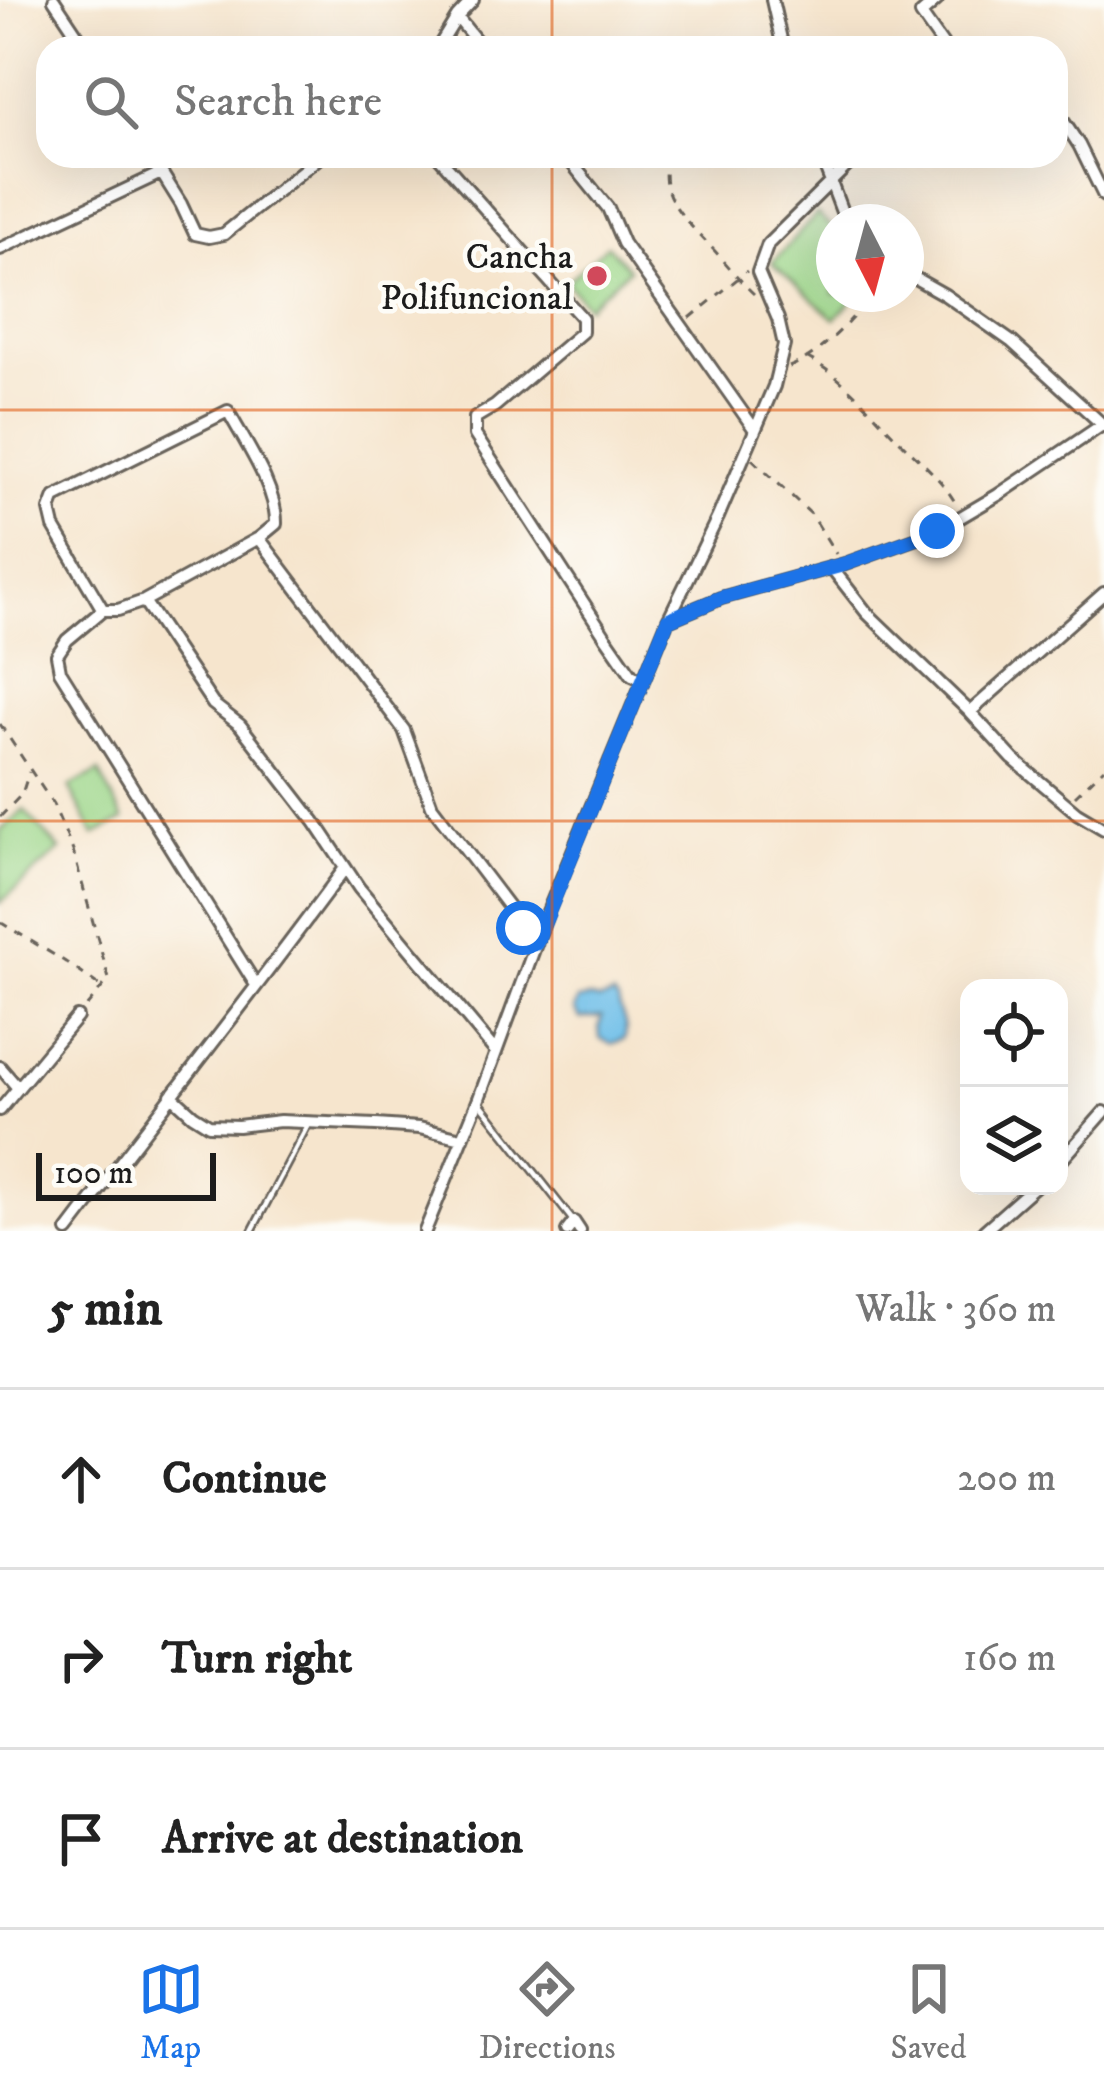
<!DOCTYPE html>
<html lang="en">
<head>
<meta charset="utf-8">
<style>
  body { margin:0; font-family:"IM FELL DW Pica",serif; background:#f6f6f6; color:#222 }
  .controls { position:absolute; right:36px; bottom:36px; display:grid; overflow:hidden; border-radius:24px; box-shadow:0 12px 48px #0002 }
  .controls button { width:108px; height:108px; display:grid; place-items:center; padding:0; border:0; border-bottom:3px solid #e0e0e0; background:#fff; color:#222; font:60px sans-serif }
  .compass { position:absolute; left:816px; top:204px; width:108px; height:108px; border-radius:50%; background:#fff; box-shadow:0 12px 48px #0002; rotate:174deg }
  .scale { position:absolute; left:36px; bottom:30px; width:180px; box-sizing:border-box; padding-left:12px; border:6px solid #1c1c1c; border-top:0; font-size:33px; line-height:42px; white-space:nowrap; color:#1c1c1c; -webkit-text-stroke:9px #fdfcf7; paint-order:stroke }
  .stop { position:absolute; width:36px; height:36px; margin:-27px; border:9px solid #1a73e8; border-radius:50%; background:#fff }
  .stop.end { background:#1a73e8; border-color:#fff; box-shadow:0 3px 12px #0008 }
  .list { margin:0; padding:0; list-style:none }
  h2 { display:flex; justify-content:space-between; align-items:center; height:156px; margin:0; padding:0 48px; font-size:51px }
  h2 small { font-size:39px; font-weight:400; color:#767676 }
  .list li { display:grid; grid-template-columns:78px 1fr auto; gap:36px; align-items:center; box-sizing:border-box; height:180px; padding:0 48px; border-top:3px solid #e0e0e0 }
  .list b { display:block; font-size:45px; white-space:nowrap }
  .list em { font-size:39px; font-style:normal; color:#767676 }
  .icon { flex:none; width:66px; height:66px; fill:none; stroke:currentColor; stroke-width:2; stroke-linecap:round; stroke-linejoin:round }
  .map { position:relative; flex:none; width:1104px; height:1231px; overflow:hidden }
  .search { position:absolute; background:#fff; box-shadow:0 12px 48px #0002; left:36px; right:36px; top:36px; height:132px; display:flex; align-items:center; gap:30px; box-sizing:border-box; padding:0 42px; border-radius:36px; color:#767676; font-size:45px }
  .sheet { height:696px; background:#fff }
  nav { display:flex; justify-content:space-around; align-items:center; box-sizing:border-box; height:168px; border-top:3px solid #e0e0e0; background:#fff; font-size:33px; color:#767676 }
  nav a { display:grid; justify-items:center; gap:6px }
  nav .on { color:#1a73e8 }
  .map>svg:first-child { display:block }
  .green { fill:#9cd689; stroke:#5c7952; stroke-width:3 }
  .water { fill:#6dbee8; stroke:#446d82; stroke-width:3 }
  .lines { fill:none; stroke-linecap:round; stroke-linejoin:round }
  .service-casing { stroke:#68625a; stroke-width:10 }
  .minor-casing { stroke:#68625a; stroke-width:16 }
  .path { stroke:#68625a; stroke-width:3; stroke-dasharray:9 9; stroke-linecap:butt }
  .service { stroke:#fff; stroke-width:4.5 }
  .minor { stroke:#fff; stroke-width:10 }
  .route { stroke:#1a73e8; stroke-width:15 }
  .grid { fill:none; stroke:#de560d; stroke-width:3; stroke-opacity:0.55 }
  .poi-dot { fill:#d1495b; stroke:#fdfcf7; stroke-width:4.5 }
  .labels { text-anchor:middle; stroke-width:9; stroke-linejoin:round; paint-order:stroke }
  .poi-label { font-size:36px; fill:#1c1c1c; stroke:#fdfcf7; text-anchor:end }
</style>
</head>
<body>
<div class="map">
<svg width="1104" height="1231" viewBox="0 0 1104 1231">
  <rect width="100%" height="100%" fill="#fdfcf7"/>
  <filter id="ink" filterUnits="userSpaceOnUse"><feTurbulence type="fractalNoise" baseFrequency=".00833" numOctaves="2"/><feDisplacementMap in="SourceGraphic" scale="24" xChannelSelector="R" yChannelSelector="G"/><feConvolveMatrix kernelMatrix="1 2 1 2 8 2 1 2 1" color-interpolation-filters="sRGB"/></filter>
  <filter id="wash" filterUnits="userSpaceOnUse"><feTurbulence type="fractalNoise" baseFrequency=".004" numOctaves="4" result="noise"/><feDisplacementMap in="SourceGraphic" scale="48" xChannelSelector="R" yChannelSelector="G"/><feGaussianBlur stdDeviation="2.7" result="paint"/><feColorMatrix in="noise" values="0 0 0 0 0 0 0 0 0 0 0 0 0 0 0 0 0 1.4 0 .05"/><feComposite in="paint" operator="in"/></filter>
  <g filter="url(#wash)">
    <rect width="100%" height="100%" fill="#f6e5cd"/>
    <path class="green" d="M817,214L834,230V294H858L835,319L772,263Z
      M607,245L629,269L587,306L566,282Z
      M99,772L124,820L94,835L69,787Z
      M24,810L60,850L0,903V831Z"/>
    <path class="water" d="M614,996L618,1001C620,1015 630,1025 624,1039L611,1044L600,1038L599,1027L602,1017L580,1019L574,1010L578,1000L590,998L600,1000Z"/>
  </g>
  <g filter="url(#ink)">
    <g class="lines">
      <g class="service-casing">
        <path id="service" d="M481,1104L574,1222
          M252,1231L308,1125"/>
      </g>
      <g class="minor-casing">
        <path id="minor" d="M54,0L86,48
          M772,0L783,48
          M937,0L921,14L945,48
          M457,17L482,48
          M438,48L457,17L473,0
          M1056,110L1079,145L1104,196
          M151,156L181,204L195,234L209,237L224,234L321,156
          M438,156L582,318V332L495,406L475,418V435L607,639L632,675L643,680
          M566,156L608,208L623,243L755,430
          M821,156L842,212L850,222
          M0,249L161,173
          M906,273L945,295L1012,342L1104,426
          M228,411C245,443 277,488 276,524L259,538L144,601L118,610H103L54,527L50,510L55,497Z
          M259,538L404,730L432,806L536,943
          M831,567L867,613L970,712L1013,759L1077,813L1104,829
          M144,601L213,704L240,725L315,822L359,888L496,1052
          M103,610L67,640L57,655L60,671L256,985
          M668,620L721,598L845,564L937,531L998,495L1102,425
          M970,712L1104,593
          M0,1067L18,1088
          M171,1095L193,1115L209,1125L238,1126L280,1121L376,1125L419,1128L462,1138
          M0,1110L77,1017
          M1059,1163L1104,1112
          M68,1231C160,1110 255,991 345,868
          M425,1231L478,1101L547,914L668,620L718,517L774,386L784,345L778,319L758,272L768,244L857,156
          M567,1231L574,1222L580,1231
          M984,1231L1035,1186"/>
      </g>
      <path class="path" d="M669,156C654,193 686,220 709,245C725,261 738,279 754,294
        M690,318L747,271
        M806,357C843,376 870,411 899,440C919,460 943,480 956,504
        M789,367C822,354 851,320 873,294
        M752,459L812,515L836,554
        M0,724L53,804L73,851L109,979L86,1007
        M1075,796L1104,768
        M0,817L22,794L29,772
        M0,922L64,961L103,988"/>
      <use href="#service" class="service"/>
      <use href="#minor" class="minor"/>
    </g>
  </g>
  <g class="lines" filter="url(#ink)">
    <path class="route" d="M523,928L536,943L668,620L721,598L845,564L937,531"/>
  </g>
  <path class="grid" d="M552,0V48M552,156V1231M0,410H1104M0,821H1104"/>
  <circle class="poi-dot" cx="597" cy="276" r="12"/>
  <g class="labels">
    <g class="poi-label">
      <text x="573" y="268">Cancha<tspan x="573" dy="41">Polifuncional</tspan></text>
    </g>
  </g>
</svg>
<div class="controls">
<button><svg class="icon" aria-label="locate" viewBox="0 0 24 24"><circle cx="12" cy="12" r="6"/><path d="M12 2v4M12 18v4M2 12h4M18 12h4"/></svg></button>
<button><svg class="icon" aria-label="layers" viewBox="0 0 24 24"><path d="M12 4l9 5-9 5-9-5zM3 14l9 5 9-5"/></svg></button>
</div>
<svg class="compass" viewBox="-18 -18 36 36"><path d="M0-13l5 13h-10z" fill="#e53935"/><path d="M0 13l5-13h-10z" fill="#767676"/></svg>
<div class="scale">100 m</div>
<div class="stop" style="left:523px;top:928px"></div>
<div class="stop end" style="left:937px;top:531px"></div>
<div class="search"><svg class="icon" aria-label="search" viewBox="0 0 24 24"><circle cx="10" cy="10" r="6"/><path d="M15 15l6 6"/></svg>Search here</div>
</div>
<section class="sheet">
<h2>5 min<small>Walk · 360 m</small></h2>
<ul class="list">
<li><svg class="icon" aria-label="ahead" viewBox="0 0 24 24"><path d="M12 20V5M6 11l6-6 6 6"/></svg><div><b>Continue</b></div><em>200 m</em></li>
<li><svg class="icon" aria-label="right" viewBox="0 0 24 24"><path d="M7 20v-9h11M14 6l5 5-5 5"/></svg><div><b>Turn right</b></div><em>160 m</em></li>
<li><svg class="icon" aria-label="arrive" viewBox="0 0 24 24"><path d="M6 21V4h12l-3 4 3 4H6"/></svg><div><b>Arrive at destination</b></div></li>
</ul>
</section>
<nav>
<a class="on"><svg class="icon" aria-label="map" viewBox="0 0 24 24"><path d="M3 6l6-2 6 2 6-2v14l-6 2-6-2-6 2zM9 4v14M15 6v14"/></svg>Map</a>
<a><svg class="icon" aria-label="directions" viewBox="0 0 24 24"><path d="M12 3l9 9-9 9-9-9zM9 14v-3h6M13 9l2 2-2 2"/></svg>Directions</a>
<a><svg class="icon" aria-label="saved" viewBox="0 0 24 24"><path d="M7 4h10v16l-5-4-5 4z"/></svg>Saved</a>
</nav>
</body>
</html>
